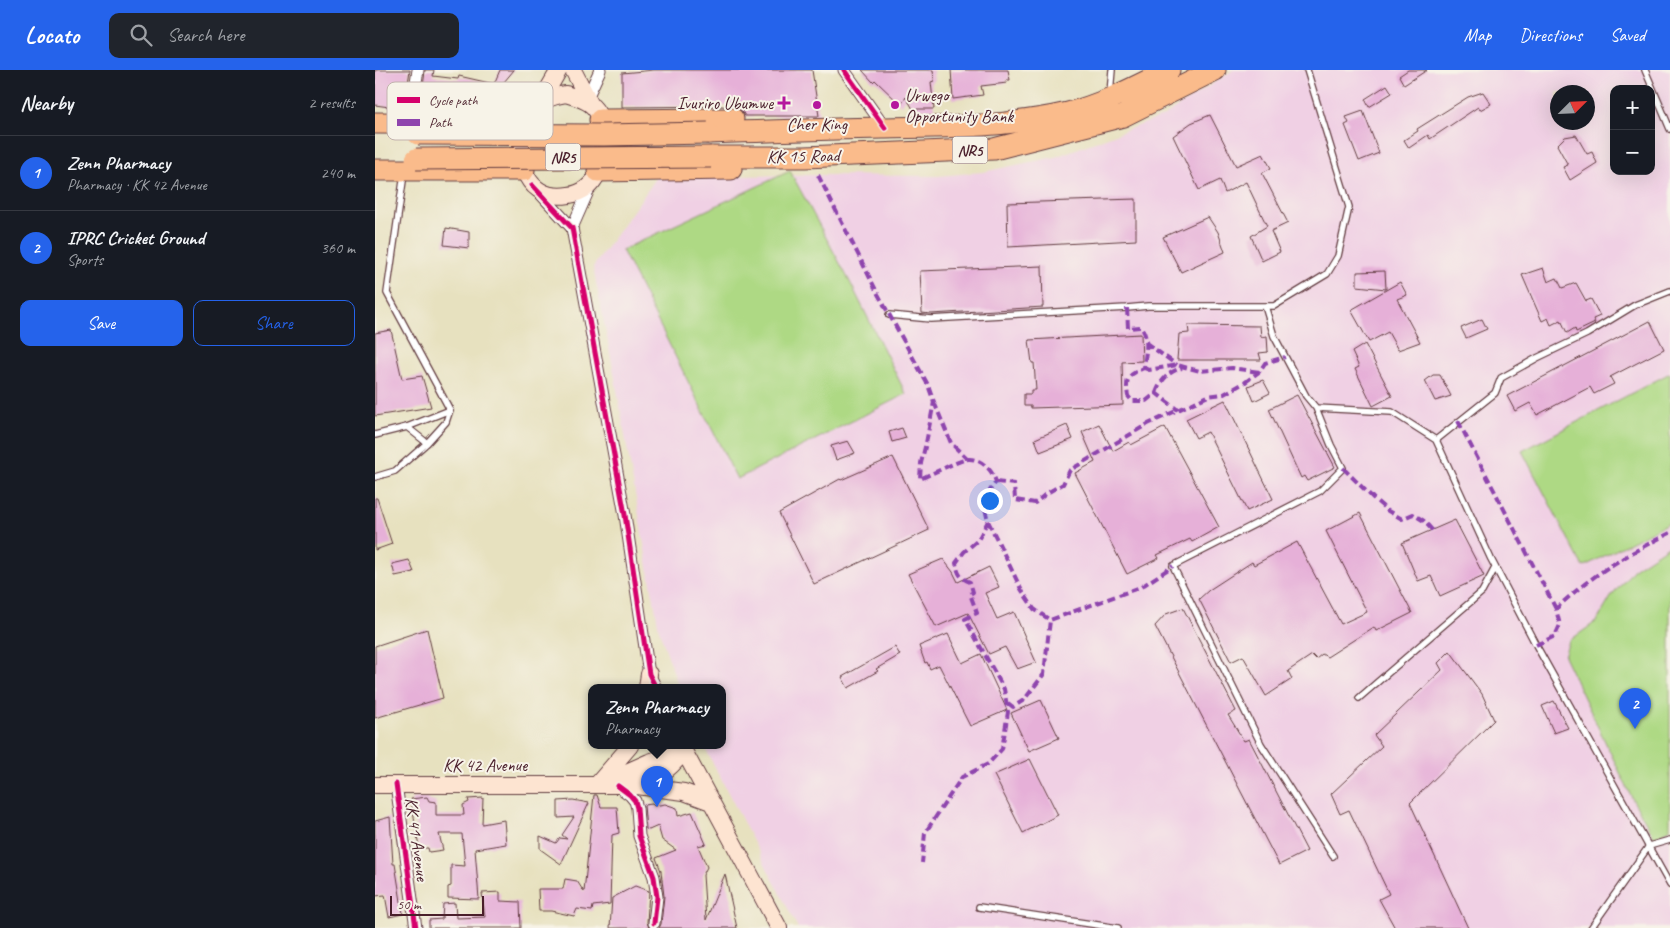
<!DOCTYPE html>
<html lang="en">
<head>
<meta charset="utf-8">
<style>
  body { margin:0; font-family:Caveat,sans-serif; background:#20242c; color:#f1f3f6 }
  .controls { position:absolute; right:15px; top:15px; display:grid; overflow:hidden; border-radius:10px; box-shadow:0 5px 20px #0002 }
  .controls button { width:45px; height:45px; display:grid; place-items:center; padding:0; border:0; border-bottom:1px solid #363941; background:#171b24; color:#f1f3f6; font:25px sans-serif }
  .compass { position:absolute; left:1175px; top:15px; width:45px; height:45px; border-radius:50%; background:#171b24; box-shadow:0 5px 20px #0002; rotate:66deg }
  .scale { position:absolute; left:15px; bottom:12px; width:94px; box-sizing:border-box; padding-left:5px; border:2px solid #4a1f2b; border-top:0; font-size:14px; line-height:18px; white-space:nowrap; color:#4a1f2b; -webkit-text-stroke:4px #f7f3e8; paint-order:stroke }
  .you { position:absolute; left:614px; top:430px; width:18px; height:18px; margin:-12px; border:4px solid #fff; border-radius:50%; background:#1a73e8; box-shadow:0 0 0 8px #1a73e833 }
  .badge { display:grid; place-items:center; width:32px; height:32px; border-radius:50%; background:#2563eb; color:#fff; font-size:16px; font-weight:700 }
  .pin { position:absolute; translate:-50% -41px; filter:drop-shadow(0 1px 2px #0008) }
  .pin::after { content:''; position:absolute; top:26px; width:18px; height:15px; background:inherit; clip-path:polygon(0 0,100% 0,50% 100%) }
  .popup { position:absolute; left:213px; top:614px; width:138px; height:65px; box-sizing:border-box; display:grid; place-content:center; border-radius:10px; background:#171b24; filter:drop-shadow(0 1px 4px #0005); font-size:16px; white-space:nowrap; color:#9ea1a6 }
  .popup b { font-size:19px; color:#f1f3f6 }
  .popup::after { content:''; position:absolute; left:50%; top:100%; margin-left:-10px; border:10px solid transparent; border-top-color:#171b24 }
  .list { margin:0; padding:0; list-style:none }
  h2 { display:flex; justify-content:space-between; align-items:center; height:65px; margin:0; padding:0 20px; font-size:21px }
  h2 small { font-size:16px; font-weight:400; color:#9ea1a6 }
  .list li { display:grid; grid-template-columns:32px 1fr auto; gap:15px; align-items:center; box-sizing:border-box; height:75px; padding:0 20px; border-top:1px solid #363941 }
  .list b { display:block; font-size:19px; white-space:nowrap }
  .list p { margin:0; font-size:16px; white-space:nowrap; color:#9ea1a6 }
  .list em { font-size:16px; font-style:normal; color:#9ea1a6 }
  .actions { display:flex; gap:10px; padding:15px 20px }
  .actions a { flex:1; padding:11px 0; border:1px solid #2563eb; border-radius:10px; text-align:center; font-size:18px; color:#2563eb }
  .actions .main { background:#2563eb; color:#fff }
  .icon { flex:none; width:28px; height:28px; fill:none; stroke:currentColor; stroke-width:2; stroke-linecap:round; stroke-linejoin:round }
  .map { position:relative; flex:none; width:1295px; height:858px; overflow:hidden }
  header { display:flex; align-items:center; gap:30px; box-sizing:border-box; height:70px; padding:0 25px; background:#2563eb; color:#fff }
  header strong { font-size:24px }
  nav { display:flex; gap:28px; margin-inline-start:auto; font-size:18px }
  .search { width:350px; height:45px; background:#20242c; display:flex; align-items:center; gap:12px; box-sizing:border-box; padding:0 18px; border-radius:10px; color:#9ea1a6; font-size:19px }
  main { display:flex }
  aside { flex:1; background:#171b24 }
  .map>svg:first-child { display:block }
  .built { fill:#f0d0e4; fill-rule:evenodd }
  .green { fill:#aed984; stroke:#7c7c58 }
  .building { fill:#e6b0d8 }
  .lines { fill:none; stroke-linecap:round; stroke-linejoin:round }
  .lane-casing { stroke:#623c41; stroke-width:8 }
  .street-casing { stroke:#623c41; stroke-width:13 }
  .secondary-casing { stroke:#623c41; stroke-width:18 }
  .highway-casing { stroke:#623c41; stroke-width:23 }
  .lane { stroke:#fff; stroke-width:5.5 }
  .street { stroke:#fff; stroke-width:11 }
  .secondary { stroke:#fde4d1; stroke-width:16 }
  .highway { stroke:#fabb8b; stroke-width:21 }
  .highway-bridge-casing { stroke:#623c41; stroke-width:23; stroke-linecap:butt }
  .highway-bridge { stroke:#fabb8b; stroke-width:21 }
  .quiet { stroke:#8e44ad; stroke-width:4; stroke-dasharray:8 4; stroke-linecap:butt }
  .cycleway-casing { stroke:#f7f3e8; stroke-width:8 }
  .cycleway { stroke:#d6006c; stroke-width:5 }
  .poi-dot { fill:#b5179e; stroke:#f7f3e8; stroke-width:2 }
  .labels { text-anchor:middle; stroke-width:4; stroke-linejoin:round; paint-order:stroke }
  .shield { fill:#f7f3e8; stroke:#7e5f64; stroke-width:1 }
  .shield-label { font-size:16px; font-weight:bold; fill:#4a1f2b }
  .poi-label { font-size:18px; fill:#4a1f2b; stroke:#f7f3e8; text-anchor:start }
  .street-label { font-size:18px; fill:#4a1f2b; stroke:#f7f3e8 }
  .key { fill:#f7f3e8; stroke:#c3b3af; stroke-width:1 }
  .key-label { font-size:14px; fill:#4a1f2b }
</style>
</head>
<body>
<header>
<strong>Locato</strong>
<div class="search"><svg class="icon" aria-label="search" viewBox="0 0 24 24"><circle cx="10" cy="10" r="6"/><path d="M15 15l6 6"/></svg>Search here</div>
<nav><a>Map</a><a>Directions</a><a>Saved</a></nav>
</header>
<main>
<aside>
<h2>Nearby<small>2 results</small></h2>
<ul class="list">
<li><span class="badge">1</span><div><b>Zenn Pharmacy</b><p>Pharmacy · KK 42 Avenue</p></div><em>240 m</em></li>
<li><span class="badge">2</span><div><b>IPRC Cricket Ground</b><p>Sports</p></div><em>360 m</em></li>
</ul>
<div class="actions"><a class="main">Save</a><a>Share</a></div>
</aside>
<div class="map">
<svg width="1295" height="858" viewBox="0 0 1295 858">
  <rect width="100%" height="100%" fill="#f7f3e8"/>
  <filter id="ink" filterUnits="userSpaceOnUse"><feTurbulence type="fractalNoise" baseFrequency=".02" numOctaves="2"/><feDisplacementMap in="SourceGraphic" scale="10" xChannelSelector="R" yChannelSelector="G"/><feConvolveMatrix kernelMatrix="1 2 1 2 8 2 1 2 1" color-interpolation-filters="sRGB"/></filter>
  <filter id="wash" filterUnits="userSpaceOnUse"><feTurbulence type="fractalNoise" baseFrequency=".0096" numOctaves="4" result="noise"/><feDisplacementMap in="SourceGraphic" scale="20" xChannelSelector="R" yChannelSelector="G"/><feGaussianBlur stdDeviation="1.12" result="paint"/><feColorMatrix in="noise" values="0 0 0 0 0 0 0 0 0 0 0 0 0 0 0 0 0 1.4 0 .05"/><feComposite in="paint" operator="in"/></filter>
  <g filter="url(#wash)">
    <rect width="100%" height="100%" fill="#e7e1bf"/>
    <path class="built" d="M858,0H1295V858H423L329,676H347V618H304L284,560L239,303L218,197L282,107L443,105L563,106L608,102L680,87L789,46ZM1239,19H1276V101H1239ZM1182,22H1212V52H1182Z"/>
    <path class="green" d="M415,101L475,212L531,324L362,409L247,180Z
      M1295,303V452L1208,497L1147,381Z
      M1295,475V759L1280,768L1259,732L1189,586L1194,571L1222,551L1236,527L1260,498Z"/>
    <g id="blocks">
      <path class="building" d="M0,0H35L29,39L0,35Z
        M50,0H59L58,6L83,9L84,6L119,14L125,0H139L129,12L141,16L135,37L103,27L102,34L77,29L76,41L58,40L60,20L48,18Z
        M279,0H437L444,46H370L365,38L358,36L247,37V3Z
        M487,0H558L559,11L556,12L559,39H538L531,27L526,35L500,10L498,12Z
        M576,0H633L635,10H631L632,13L606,16L608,25L578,29Z
        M1033,0H1052L1029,15L1024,6Z
        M1012,15L1017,23L994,37L990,29Z
        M1108,22L1116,34L1105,40L1103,37L1055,69L1053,65L1034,78L1029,70L1043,61L1042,59L1093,27Z
        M988,41L1004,83L984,91L970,55L974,53L971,47Z
        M835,45L861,96L888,84L896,98L887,103L913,153L896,161L905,182L887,191L876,166L892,156L871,112L850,123L845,110L824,120L798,66L816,53Z
        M1201,65L1212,84L1217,82L1222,93L1195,110L1188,97L1193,95L1182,75L1190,67Z
        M761,129V170L633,177L632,133Z
        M833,147L843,162L850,182L806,202L788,167Z
        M71,158L94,162V178L69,175Z
        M667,196L668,237L556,244L547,243L545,201Z
        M1168,198L1173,212L1182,208L1187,218L1201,213L1211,231L1216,229L1225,246L1218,249L1220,253L1201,262L1200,258L1192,263L1186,250L1176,255L1173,248L1167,251L1147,205Z
        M1010,201L1011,219L982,216V202Z
        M1025,212L1032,225L1022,229L1045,272L1023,280L1013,262L994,272L976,240Z
        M1107,249L1112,259L1091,268L1086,258Z
        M1275,251L1289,279L1235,307L1239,314L1219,324L1215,317L1162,345L1155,333L1140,341L1132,326Z
        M813,255L885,256L886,267L892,266L893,282L884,283L886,290H802L804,264L814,263Z
        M16,260L27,309L47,306L56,337L0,346V263Z
        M766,264L767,291L747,292L748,335L656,338V336H649V324H656V320H661L659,293H657L654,270Z
        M990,274L1017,326L998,336L980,299L984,297L977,282Z
        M1058,305H1065L1076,326L1060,331L1050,311Z
        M888,310L895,323L879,331L873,316Z
        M922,325L960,397L932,411L929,406L926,408L894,339Z
        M850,330L898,429L872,441L833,362L821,368L811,349Z
        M724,354L738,381L754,372L756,375L790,357L844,457L817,472L815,469L782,485L784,488L752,504L700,403L720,392L707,362Z
        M692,355L698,369L665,382L660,369Z
        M527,358L531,368L517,372L514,362Z
        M473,371L480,383L461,390L456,376Z
        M518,387L554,460L439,514L404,443L465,409L466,410Z
        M0,428H2L17,474L0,480Z
        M985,443L1037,543L1001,561L999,557L952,587L947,584L941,589L937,585L913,601L917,609L891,626L868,586L856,592L824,529L834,520L877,492L879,495L922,472L966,554L992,542L951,461Z
        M1080,450L1109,506L1065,526L1056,506L1043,511L1027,473Z
        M568,489L578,502L583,512L614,497L624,517L610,523L622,549L639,542L661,592L642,599L630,577L614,584L593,543L561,557L533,504Z
        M34,490L39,502L20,506L17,494Z
        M808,538L861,641L853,645L869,671L874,669L932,781L904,795L780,556L791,544Z
        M52,559L68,628L0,648V576Z
        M573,564L587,593L606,584L632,640L595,656L564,595L555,599L552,592L550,593L544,576Z
        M520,577L525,585L501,599L503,601L473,618L467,607Z
        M1075,581L1107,624L1119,650L1035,733L1093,858H1020L1004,829L1014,824L974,740L965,744L956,724L1007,676L999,665L1067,600L1063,593Z
        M666,630L684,668L654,681L636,643Z
        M1179,631L1193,658L1179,663L1167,636Z
        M655,689L683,745L648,763L619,705Z
        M219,725H222L226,737H242L244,763L237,765L235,834L218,836L217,841L202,839L199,846L176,841H164L163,819H188L190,809L202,811L209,822Z
        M52,727L54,731L61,732V745H89L88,735L94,732L93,729L108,728L107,754L129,750L131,774L100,779L104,829L73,828V817L76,816V795L90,796L87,764H64L68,780L54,782L53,778H44L36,729Z
        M198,730L214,733L186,794L165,779V766L181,773L185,768L192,769L187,765L199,747L183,748V731Z
        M277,734L279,736L290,734L302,738L303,746L317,742L331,774L323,776L332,797L328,805L331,850L350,804L362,858H284L286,854L289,826L286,801L281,788L301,780L287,770L283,756L274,760L271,759L269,735Z
        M15,747L18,794H20L28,844L14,847L10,825L0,826V751Z
        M260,816L274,821L272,852L274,858H235L237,828Z
        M125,822V831L145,832L146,858H54V850L67,849L68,834L80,833L81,848L110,847L107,823Z"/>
    </g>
  </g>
  <g filter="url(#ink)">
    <use href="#blocks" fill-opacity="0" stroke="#623c41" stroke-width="1"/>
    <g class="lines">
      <g class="lane-casing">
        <path id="lane" d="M1270,0L1295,59
          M735,23L737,0
          M890,236L899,266L931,326L941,338L1017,342L1061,370L1116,489L1161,575L1295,815
          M514,245L556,249L752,238L773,236H899L952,204L963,186L974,137L932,0
          M941,338L956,375L968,398L945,421L798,496L886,674L958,786
          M32,357L52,373L71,352L75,340
          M0,365L32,357L75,340L12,223L29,104
          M1061,370L1120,323L1126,308L1162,288L1212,264L1260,235L1295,221
          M0,407L20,401L52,373
          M984,628L1107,522L1120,498
          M604,837L743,858
          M1216,858L1274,776L1295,770"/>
      </g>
      <g class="street-casing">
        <path id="street" d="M469,0L510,58
          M212,28L225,0
          M34,53L43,0
          M163,121L197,158L250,445L274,604L281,618
          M197,158L215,117
          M21,714L41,858
          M243,716L255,725L260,731L262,738L264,766L279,807L282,827L279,853"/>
      </g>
      <g class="secondary-casing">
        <path id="secondary" d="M198,0L216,35
          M191,24C199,27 208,29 215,34C233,48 230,84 223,103C217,116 208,123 194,125C152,132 139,91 149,58C151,53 151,47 155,43C163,32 177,26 191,24Z
          M165,33L184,0
          M272,618L274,604
          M309,681L404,858
          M224,712L255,676
          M227,713L274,692L309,681
          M0,715H254C281,709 292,704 309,681
          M262,716L309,722L336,732"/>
      </g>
      <g class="highway-casing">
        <path id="highway" d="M225,50L358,49
          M0,53L150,54
          M333,63C392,61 450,59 508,58C570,57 632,57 693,43C729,34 761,16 794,0
          M336,87H430L619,79L748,46L840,0
          M0,100H149
          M223,101L356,99"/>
      </g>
      <use href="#lane" class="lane"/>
      <use href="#street" class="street"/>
      <use href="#secondary" class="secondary"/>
      <use href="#highway" class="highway"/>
      <g class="highway-bridge-casing">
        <path id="highway-bridge" d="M43,64L229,65L333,63
          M41,89L336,87"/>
      </g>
      <use href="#highway-bridge" class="highway-bridge"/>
      <path class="quiet" d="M443,105L503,224L553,315L559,332L551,373L546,393L545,409C554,405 585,390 593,389C606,388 618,401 621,412L608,430L613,451L603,470L589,482L581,493C583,504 585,508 595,512L598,522L595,524L602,543L590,549L629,619L633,642L627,679L613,694L587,707L550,763L547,793
        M752,238L753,258L766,257C775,268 770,285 769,298C753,305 750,308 753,326L757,331H771L781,323L803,340
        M771,273L802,295
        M769,298L774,300L802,295L825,301L857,298L884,302
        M781,323C785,311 794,301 807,298
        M559,332L576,373L592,389
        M1083,351L1181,539
        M968,398L998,428L1013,441L1027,449L1038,444L1049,451L1058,461
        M621,412L639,414L640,430L660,433L672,423L688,414L695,400L773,354L833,326L849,324L869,313L884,302L890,293L910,287
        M613,451L646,519L659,539L675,550L766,517L798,496
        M1161,575L1180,566L1185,555L1181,539C1213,507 1254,483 1295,463
        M633,633L638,637L649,630L669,604L675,550"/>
      <g class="cycleway-casing">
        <path id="cycleway" d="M469,0L510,58
          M157,115L197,158L250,445L274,604L281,618
          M21,714L41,858
          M243,716L255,725L260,731L262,738L264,766L279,807L282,827L279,853"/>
      </g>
      <use href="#cycleway" class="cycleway"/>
    </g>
  </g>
  <g class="poi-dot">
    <path d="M406.5 25.5h5v5h5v5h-5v5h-5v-5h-5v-5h5z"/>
    <circle cx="442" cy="35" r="5"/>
    <circle cx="520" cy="35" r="5"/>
  </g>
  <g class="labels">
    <g class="shield">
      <rect x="577.5" y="66.5" width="35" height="27" rx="4"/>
      <rect x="170.5" y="73.5" width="35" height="27" rx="4"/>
    </g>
    <g class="shield-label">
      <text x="595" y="86">NR5</text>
      <text x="188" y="93">NR5</text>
    </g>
    <g class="poi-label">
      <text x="530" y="31">Urwego<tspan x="530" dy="21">Opportunity Bank</tspan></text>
      <text x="398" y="39" text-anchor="end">Ivuriro Ubumwe</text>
      <text x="442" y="60" text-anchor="middle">Cher King</text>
    </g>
    <g class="street-label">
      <text transform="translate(428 86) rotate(-1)" y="6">KK 15 Road</text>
      <text x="110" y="701">KK 42 Avenue</text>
      <text transform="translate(42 769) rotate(82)" y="6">KK 41 Avenue</text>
    </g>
  </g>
  <rect x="12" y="12" width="166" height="58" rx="8" class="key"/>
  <rect x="22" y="27" width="23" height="6" fill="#d6006c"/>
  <rect x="22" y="49" width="23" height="7" fill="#8e44ad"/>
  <g class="key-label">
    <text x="54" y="35">Cycle path</text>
    <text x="54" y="57">Path</text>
  </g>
</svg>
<div class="controls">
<button>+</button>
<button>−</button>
</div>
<svg class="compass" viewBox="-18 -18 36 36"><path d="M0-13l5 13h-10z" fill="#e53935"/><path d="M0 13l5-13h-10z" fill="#9ea1a6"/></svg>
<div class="scale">50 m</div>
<div class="you"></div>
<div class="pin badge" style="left:282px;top:737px">1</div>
<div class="popup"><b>Zenn Pharmacy</b>Pharmacy</div>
<div class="pin badge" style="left:1260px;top:659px">2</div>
</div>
</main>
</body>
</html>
